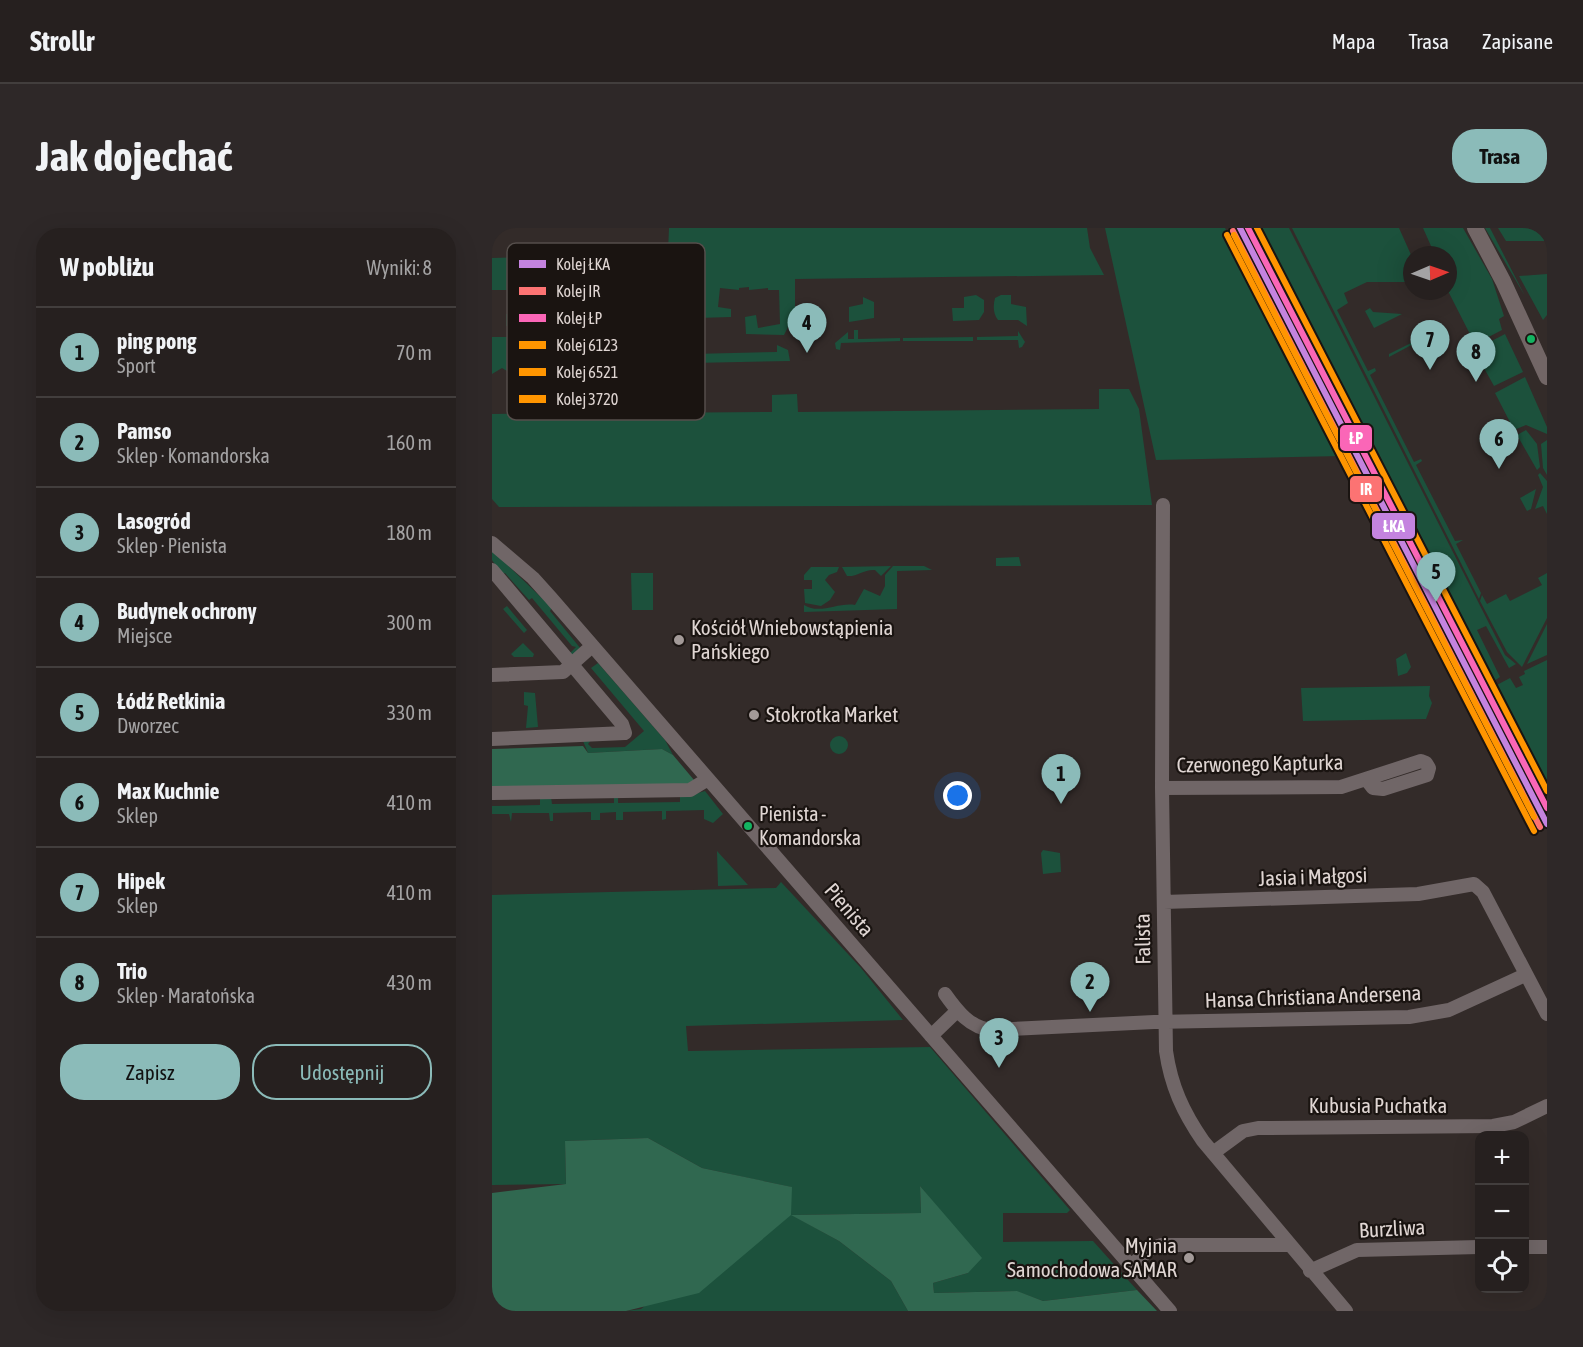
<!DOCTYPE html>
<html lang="pl">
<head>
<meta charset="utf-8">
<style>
  body { margin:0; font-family:"Asap Condensed",sans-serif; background:#2e2828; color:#f1f3f6 }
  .controls { position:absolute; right:18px; bottom:18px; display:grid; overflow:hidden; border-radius:12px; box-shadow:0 6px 24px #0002 }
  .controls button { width:54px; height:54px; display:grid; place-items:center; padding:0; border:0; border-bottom:2px solid #423e3d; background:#26201f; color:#f1f3f6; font:30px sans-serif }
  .compass { position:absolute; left:911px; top:18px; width:54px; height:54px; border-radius:50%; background:#26201f; box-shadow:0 6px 24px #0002; rotate:88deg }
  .you { position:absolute; left:466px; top:568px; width:21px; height:21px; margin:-15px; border:4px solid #fff; border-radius:50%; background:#1a73e8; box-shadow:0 0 0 9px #1a73e833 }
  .badge { display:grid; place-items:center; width:39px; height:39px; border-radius:50%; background:#8bbbb9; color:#111; font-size:20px; font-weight:700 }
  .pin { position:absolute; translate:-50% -50px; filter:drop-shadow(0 2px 3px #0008) }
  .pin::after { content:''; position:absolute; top:32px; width:21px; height:18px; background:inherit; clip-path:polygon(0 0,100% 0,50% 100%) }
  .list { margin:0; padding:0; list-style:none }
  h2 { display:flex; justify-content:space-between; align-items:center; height:78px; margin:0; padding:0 24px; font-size:26px }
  h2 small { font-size:20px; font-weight:400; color:#a4a3a4 }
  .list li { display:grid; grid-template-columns:39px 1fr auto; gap:18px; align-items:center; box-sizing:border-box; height:90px; padding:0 24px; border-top:2px solid #423e3d }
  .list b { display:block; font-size:22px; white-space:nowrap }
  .list p { margin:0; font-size:20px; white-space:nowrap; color:#a4a3a4 }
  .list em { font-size:20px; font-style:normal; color:#a4a3a4 }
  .actions { display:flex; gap:12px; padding:18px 24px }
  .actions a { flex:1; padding:14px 0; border:2px solid #8bbbb9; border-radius:24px; text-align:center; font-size:21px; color:#8bbbb9 }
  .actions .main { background:#8bbbb9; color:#111 }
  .icon { flex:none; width:33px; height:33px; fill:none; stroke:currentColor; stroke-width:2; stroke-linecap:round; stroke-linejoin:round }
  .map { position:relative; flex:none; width:1055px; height:1083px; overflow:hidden; border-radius:24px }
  header { display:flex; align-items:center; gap:36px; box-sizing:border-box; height:84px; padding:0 30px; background:#26201f; border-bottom:2px solid #423e3d }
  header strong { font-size:28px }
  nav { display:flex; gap:33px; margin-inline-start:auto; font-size:21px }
  .intro { display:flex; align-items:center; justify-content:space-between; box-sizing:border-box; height:144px; padding:0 36px }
  h1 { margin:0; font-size:42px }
  .button { padding:15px 27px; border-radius:24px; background:#8bbbb9; color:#111; font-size:21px; font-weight:700 }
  main { display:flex; gap:36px; padding:0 36px }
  aside { flex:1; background:#26201f; border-radius:24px; box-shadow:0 6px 24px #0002 }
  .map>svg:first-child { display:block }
  .green { fill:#1c513c }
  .forest { fill:#306850 }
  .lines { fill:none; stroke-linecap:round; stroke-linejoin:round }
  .minor { stroke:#706667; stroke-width:14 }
  .major { stroke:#726666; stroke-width:16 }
  .rail-1-casing { stroke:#1a1411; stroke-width:10 }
  .rail-2-casing { stroke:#1a1411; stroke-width:10 }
  .rail-3-casing { stroke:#1a1411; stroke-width:10 }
  .rail-4-casing { stroke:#1a1411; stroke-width:10 }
  .rail-5-casing { stroke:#1a1411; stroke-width:10 }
  .rail-6-casing { stroke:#1a1411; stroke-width:10 }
  .rail-1 { stroke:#c483df; stroke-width:6 }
  .rail-2 { stroke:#fc7373; stroke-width:6 }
  .rail-3 { stroke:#fa66b7; stroke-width:6 }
  .rail-4 { stroke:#ff9500; stroke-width:6 }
  .rail-5 { stroke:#ff9500; stroke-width:6 }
  .rail-6 { stroke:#ff9500; stroke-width:6 }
  .bus-dot { fill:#13b361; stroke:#1a1411; stroke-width:2 }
  .poi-dot { fill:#a39a98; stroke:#1a1411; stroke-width:2 }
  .labels { text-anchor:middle; stroke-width:4.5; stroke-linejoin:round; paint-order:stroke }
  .bus-label { font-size:20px; fill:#e0d6d3; stroke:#1a1411; text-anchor:start }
  .poi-label { font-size:21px; fill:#e0d6d3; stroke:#1a1411; text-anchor:start }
  .street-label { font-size:21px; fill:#e0d6d3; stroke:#1a1411 }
  .key { fill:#1a1411; stroke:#554e4b; stroke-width:1.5 }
  .key-label { font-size:16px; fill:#e0d6d3 }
  .line-badge { stroke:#1a1411; stroke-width:2 }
  .badge-label { font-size:16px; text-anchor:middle; font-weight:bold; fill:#fff }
</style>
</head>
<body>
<header>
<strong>Strollr</strong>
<nav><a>Mapa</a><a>Trasa</a><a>Zapisane</a></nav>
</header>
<div class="intro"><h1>Jak dojechać</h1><a class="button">Trasa</a></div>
<main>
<aside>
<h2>W pobliżu<small>Wyniki: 8</small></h2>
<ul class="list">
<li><span class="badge">1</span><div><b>ping pong</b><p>Sport</p></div><em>70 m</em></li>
<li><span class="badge">2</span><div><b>Pamso</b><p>Sklep · Komandorska</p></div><em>160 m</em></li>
<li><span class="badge">3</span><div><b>Lasogród</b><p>Sklep · Pienista</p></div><em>180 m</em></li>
<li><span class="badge">4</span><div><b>Budynek ochrony</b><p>Miejsce</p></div><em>300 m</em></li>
<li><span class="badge">5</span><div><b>Łódź Retkinia</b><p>Dworzec</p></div><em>330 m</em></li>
<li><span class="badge">6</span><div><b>Max Kuchnie</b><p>Sklep</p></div><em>410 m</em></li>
<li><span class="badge">7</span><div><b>Hipek</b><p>Sklep</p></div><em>410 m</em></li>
<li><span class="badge">8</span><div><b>Trio</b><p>Sklep · Maratońska</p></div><em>430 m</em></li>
</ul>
<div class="actions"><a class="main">Zapisz</a><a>Udostępnij</a></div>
</aside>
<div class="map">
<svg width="1055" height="1083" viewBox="0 0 1055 1083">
  <rect width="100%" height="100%" fill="#332b29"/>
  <path class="green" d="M177,0H595L598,20L612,47L303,51V96L297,97L292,107L254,106L253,89L264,87L266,100L288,96L287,62H276V60L257,62V59L247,60V62L228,60L226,79L239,81V89L205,90L203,78L199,79L198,91H152L150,90V81L173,82L176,79L173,61L156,64L155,62L138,64V62H132V64L118,65L117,99L119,109H137V100H140V92H143C159,109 134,134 113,118L105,99L103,76L94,65L72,64L73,73H89L94,78L95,91L92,97H86L87,75L80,76L83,96L81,89H71V96L52,97L51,86L64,84L62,62H0V30L176,24Z
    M613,0H733L850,228L664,232Z
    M761,0H797L1013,427L1024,436L1017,440L994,398L985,402L1008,449L1002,453L988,426L984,424L878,220L873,223Z
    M800,0H907L920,29V54H875L852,65L856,75L845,82L876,143L883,140L884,143L878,147L922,234L929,231L930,233L924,237L963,313L971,312L964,316L989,365L987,371Z
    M931,0H971L1000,51L1012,88L1007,91L1010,102L983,116L956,63V27H943Z
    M993,0H998L1033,68Z
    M1006,0H1055V13H1014Z
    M1055,46V87L1051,92L1027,48Z
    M484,67L492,72V84L487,92L461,93L460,80H472V69Z
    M509,67H519V76L534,79L535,98L526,92H506C501,85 501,78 503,70Z
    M371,69L382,74V90L357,94V79L371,76Z
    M878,80L881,84L910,86L882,100L873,83Z
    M47,85L48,97L14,98V86Z
    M362,102H366V111L408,110V113L349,115L348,122L344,121L343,115L356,104V111H362Z
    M526,103L533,114L530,119L527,120L526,112H485V109L526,108Z
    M941,104L942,105L897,129V126Z
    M1013,106L1031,144L1002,158L983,124L984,121Z
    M0,109H92C107,125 124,149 149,127C153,123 156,117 161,112L168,111V126H190V135L109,137L96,142L85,157L78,158L75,126L78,125L77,117L50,121V117L40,118V121L35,122L34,118H22L18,138L28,139V145L23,149H17L15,143L10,140L0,146Z
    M481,109V113H411V110Z
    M285,117L296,122L298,133L200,135V126L285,124Z
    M1033,149L1055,199V206L1034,197L1022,202L1003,165Z
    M607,161H637L647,181L660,277L7,279L0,271V186L280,184V167L305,166L306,184L607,181Z
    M1034,202L1045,216L1048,239L1045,242L1025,207Z
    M1055,212V247L1051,240L1049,216Z
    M1048,245L1055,253V286L1051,278L1043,281L1051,259L1046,247Z
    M1044,261L1039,281L1035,283L1028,270Z
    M0,322L60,380L58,383L89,421L80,427L77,426L84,419L80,418L40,370L37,372L13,345L10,347L0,332Z
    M527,329L529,338H504V330Z
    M399,338L389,348L383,342C372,341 365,349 355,348L350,339Z
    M401,338H432L440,342L405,343V381L312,384V377C328,387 346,374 363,377L372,361L388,368L393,358V347Z
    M319,339H347L345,344L337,347L333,352L343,364L338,372L329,378L313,375L312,361H320V352H312V347Z
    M139,345H161V382H140Z
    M1055,345V390L1030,439L1015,424L988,373L990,367L995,376L1014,366L1018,373L1050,357L1046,350Z
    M15,378L35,402L32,405L11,381Z
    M1055,396V427L1035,436Z
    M31,415L42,426L41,429H22L19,426Z
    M914,425L919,439L915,445L906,448L904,431Z
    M1055,432V564L1001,459L1018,450L1024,460L1031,457L1027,449L1033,446L1032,443Z
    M106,435L173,512L181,527L170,521L96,525L91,513L100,511L96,516L100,520L133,519L152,503L99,440Z
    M938,458L937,468L940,475L934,491L811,493L809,460Z
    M32,464L43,465L46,499L34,500L36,478L32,477Z
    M338 517a9 9 0 1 1 18 0a9 9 0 1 1-18 0Z
    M213,563L231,586L221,595L212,591V582L174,583V591L170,592V583L131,584V592H124V584L108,585V592H99V584L61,585V593H58L57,585H20L19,594L17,586H0V578L48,577V570L59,569L60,576L122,575V568H126V575L188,574V566L199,567Z
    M551,622L568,625L569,644L551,646L549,625Z
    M225,623L256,657L226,658Z
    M289,654L369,740L411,792L194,798L196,823L438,819L578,982L575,985H511V1014L601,1013L645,1062L551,1073L524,1063L442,1065L441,1055L476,1045L460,997L428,958L429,985L300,987L347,1013L399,1053L416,1083H134L149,1081L299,959L210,940L156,910L73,913L74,956L0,957V667L284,660Z"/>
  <path class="forest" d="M91,518L96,525L170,521L181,527L202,552L197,557L0,562V521Z
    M156,910L210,940L300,959L299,987L429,985L428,958L490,1030L476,1045L441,1055L442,1065L525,1063L551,1073L645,1062L665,1083H416L399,1053L347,1013L299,987L207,1065L134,1083H0V965L74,956L73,913Z"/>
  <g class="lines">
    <path class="minor" d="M671,277L670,560L674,823C679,858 691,884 711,913L854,1083
      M0,315L41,350L59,370L678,1083
      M0,342L130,496L133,505L0,511
      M0,447L71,444L100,418
      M670,560L849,559L929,533L934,535L937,540L935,547L891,561L881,560L874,551
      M0,565L198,562L216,551
      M672,674L926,666L982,656L991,664L1055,786
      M453,766C465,783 478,800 500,802L662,794L917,789L957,782L1033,747
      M439,808L465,783
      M721,925L751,903L766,900L1001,898L1022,894L1055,878
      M1032,1019H1055
      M639,1038L658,1021L669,1017H796
      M818,1043L865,1022L987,1019"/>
    <path class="major" d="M983,0L1011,53L1055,149"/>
    <g class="rail-1-casing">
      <path id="rail-1" d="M748,0L1055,596"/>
    </g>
    <g class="rail-2-casing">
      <path id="rail-2" d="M741,3L1048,599"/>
    </g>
    <g class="rail-3-casing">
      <path id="rail-3" d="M756,0L1055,580"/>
    </g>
    <g class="rail-4-casing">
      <path id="rail-4" d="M735,7L1042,603"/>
    </g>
    <g class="rail-5-casing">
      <path id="rail-5" d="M765,0L1055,563"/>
    </g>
    <g class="rail-6-casing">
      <path id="rail-6" d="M742,7L1042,589"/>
    </g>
    <use href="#rail-1" class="rail-1"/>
    <use href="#rail-2" class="rail-2"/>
    <use href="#rail-3" class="rail-3"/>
    <use href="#rail-4" class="rail-4"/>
    <use href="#rail-5" class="rail-5"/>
    <use href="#rail-6" class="rail-6"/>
  </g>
  <g class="bus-dot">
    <circle cx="1039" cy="111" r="5"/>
    <circle cx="256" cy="598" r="5"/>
  </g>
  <g class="poi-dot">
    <circle cx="187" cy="412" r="6"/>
    <circle cx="262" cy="487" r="6"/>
    <circle cx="697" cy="1030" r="6"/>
  </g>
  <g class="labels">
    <g class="bus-label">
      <text x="267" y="593">Pienista -<tspan x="267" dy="24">Komandorska</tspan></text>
    </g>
    <g class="poi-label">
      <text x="199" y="407">Kościół Wniebowstąpienia<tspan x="199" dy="24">Pańskiego</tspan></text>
      <text x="274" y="494">Stokrotka Market</text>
      <text x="685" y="1025" text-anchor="end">Myjnia<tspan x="685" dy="24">Samochodowa SAMAR</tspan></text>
    </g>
    <g class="street-label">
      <text transform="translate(768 536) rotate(-1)" y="7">Czerwonego Kapturka</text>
      <text transform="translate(821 649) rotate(-2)" y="7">Jasia i Małgosi</text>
      <text transform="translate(357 682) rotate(49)" y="7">Pienista</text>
      <text transform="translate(651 711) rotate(-91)" y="7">Falista</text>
      <text transform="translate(821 769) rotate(-2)" y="7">Hansa Christiana Andersena</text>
      <text x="886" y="885">Kubusia Puchatka</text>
      <text transform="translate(900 1001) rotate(-3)" y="7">Burzliwa</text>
    </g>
  </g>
  <rect x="15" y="15" width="198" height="177" rx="9" class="key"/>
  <rect x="27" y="32" width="27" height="8" fill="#c483df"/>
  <rect x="27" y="59" width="27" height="8" fill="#fc7373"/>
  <rect x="27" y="86" width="27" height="8" fill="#fa66b7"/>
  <rect x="27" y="113" width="27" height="8" fill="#ff9500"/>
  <rect x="27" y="140" width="27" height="8" fill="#ff9500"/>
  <rect x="27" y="167" width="27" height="8" fill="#ff9500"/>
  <g class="key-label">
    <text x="64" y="42">Kolej ŁKA</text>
    <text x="64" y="69">Kolej IR</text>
    <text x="64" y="96">Kolej ŁP</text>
    <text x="64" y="123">Kolej 6123</text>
    <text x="64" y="150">Kolej 6521</text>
    <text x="64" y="177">Kolej 3720</text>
  </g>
  <g class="line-badge">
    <rect x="847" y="196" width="34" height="28" rx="6" fill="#fa66b7"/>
    <rect x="857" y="247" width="34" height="28" rx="6" fill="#fc7373"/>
    <rect x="879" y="284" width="45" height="28" rx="6" fill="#c483df"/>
  </g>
  <g class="badge-label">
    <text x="864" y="216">ŁP</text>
    <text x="874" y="267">IR</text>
    <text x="902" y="304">ŁKA</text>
  </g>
</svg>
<div class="controls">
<button>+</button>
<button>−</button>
<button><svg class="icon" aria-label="locate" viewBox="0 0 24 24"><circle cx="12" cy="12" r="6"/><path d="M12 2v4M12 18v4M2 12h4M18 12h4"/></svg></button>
</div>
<svg class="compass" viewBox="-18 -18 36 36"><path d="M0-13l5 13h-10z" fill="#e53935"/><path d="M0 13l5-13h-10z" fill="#a4a3a4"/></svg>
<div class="you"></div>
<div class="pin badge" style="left:569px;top:576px">1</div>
<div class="pin badge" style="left:598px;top:784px">2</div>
<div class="pin badge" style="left:507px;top:840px">3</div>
<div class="pin badge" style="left:315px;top:125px">4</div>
<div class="pin badge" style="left:944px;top:374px">5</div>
<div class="pin badge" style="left:1007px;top:241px">6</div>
<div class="pin badge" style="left:938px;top:142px">7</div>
<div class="pin badge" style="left:984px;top:154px">8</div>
</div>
</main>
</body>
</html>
